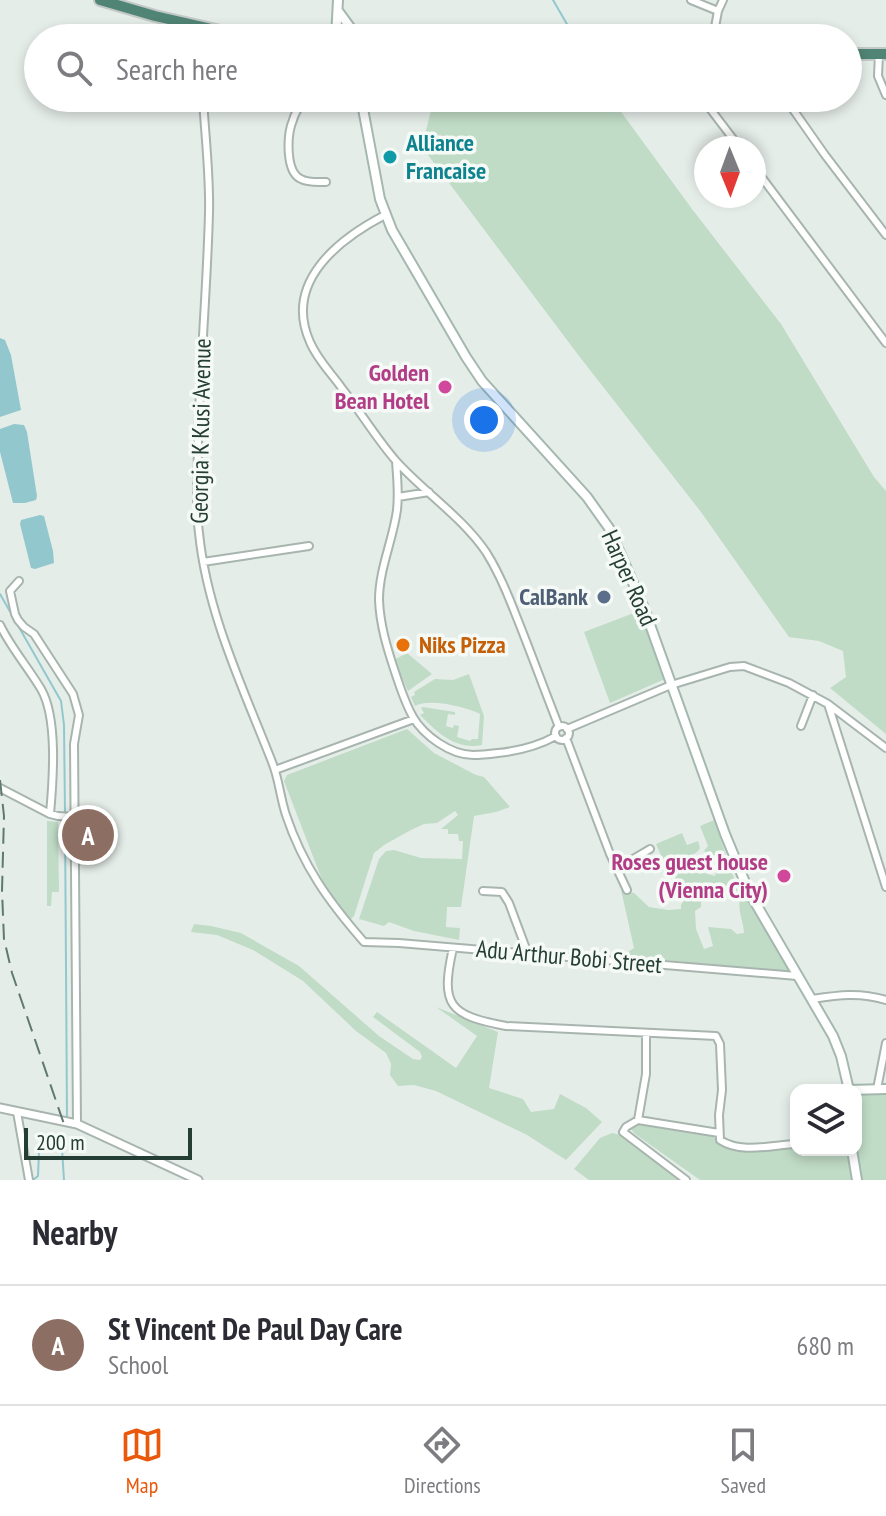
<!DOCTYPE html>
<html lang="en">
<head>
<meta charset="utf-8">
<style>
  body { margin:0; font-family:"PT Sans Narrow",sans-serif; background:#f7f7f7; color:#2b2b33 }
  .controls { position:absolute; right:24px; bottom:24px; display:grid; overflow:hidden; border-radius:16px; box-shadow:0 4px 12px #0003 }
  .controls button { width:72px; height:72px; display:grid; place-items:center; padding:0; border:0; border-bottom:2px solid #e1e1e2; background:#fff; color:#2b2b33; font:40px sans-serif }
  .compass { position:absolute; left:694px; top:136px; width:72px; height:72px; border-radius:50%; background:#fff; box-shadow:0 4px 12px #0003; rotate:179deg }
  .scale { position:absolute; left:24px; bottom:20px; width:168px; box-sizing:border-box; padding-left:8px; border:4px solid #253e35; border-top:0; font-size:22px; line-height:28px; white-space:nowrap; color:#253e35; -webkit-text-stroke:6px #f5faf7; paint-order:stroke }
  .you { position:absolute; left:484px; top:420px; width:28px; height:28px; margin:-20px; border:6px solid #fff; border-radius:50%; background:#1a73e8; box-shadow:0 0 0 12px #1a73e833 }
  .badge { display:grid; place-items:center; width:52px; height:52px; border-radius:50%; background:#ea580c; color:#fff; font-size:26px; font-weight:700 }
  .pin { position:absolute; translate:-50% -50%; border:4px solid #fff; box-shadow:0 2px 8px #0006 }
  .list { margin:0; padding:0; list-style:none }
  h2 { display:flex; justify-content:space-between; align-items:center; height:104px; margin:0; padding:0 32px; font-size:34px }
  h2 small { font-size:26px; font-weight:400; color:#7c7c81 }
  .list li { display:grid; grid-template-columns:52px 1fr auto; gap:24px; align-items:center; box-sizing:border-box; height:120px; padding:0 32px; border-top:2px solid #e1e1e2 }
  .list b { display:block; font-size:30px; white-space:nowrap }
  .list p { margin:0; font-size:26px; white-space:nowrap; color:#7c7c81 }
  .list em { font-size:26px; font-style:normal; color:#7c7c81 }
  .icon { flex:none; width:44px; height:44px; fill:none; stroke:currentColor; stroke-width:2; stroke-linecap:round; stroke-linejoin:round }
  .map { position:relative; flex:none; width:886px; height:1180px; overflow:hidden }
  .search { position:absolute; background:#fff; box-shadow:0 4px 12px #0003; left:24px; right:24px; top:24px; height:88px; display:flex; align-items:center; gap:20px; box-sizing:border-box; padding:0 28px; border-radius:44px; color:#7c7c81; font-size:30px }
  .sheet { height:224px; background:#fff }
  nav { display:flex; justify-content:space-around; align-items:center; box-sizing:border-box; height:112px; border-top:2px solid #e1e1e2; background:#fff; font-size:22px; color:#7c7c81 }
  nav a { display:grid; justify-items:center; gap:4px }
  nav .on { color:#ea580c }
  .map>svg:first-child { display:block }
  .green { fill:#c0dcc6; fill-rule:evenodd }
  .water { fill:#92c8cd }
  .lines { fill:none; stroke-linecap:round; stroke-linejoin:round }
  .stream { stroke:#92c8cd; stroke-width:2 }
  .minor-casing { stroke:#a8b5af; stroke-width:10 }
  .tertiary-casing { stroke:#a8b5af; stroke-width:11 }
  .secondary-casing { stroke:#a4b8b0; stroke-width:12 }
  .trunk-casing { stroke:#c2c9c6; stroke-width:14 }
  .minor { stroke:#fff; stroke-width:6 }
  .tertiary { stroke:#fff; stroke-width:7 }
  .secondary { stroke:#fff; stroke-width:8 }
  .trunk { stroke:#508474; stroke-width:10 }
  .rail { stroke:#607970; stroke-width:2; stroke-dasharray:16 8; stroke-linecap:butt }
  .culture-dot { fill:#0f9aa8; stroke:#f5faf7; stroke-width:3 }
  .hotel-dot { fill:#d1479c; stroke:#f5faf7; stroke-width:3 }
  .service-dot { fill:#5c6f8a; stroke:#f5faf7; stroke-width:3 }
  .food-dot { fill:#e8710a; stroke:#f5faf7; stroke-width:3 }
  .labels { text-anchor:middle; stroke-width:7; stroke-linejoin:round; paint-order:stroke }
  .culture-label { font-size:24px; font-weight:bold; fill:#0d838f; stroke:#f5faf7; text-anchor:start }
  .hotel-label { font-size:24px; font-weight:bold; fill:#b23c85; stroke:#f5faf7; text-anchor:end }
  .street-label { font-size:24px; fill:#253e35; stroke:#f5faf7 }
  .service-label { font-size:24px; font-weight:bold; fill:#4e5e75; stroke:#f5faf7; text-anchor:end }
  .food-label { font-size:24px; font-weight:bold; fill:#c56008; stroke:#f5faf7; text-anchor:start }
</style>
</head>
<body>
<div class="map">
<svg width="886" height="1180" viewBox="0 0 886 1180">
  <rect width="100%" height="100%" fill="#e5ede9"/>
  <path class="green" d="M436,98H611L692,209L781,324L874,477L886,491V734L830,688L846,677L843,651L819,641L789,637L701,512L579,356L422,147L430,114Z
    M639,611L665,679L610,703L584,632Z
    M407,653L432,674L408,691L394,660Z
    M469,674L484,716L482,745C455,750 438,733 420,715L424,713L421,708L423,707L455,712V715L448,714L446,726L453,728L454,725L459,726L457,737L470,741L472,739H478L480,714C466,707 429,698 415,706L411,697L415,695L414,692L435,679L453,680Z
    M407,729L434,753L476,775L484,777L510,807L496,812L474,816L461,907H447L446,927L460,928L459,940L414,931L389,922L384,926L359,919L379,859L386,851L394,850L421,858L462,859L463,841H459L458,834H448V829H441L458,815L455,811L437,823L424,824L411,830L384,845L374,853L354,916L350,920L324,885L284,781L287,775Z
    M714,820L736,884L741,883L789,972L622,956L634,948L621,890L634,893L649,907L668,910L681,909V905L685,899L671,869H667L656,844L682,833L687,845L698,841L700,848C697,854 688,858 681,858L679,867L691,873L696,871L715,876L718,865L712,862V855L704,851L708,846L700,826ZM737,892L741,898C736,908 744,922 744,933L737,934L731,929L708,927L713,946L704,949L696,929L695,911L701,907V902L718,899Z
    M47,821L58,822L59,892H52L51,906H47Z
    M194,924L211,926L241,933L299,966L379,1036L413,1059L420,1060L422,1057L420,1052L373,1017L377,1012L456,1068L477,1036L436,1007L498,1032L489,1088L523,1099L531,1112L554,1109L560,1094L586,1108L602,1122L566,1160L527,1135L436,1091L414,1085L398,1086L390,1075L391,1064L386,1053L356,1031L303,981L253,950L217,935L191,932Z
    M866,1093H886V1180H862L857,1150L856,1100L861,1095Z
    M647,1116L679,1125L709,1131C731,1164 765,1147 796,1147V1150H830L848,1154L853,1180H700L635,1134L630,1128V1122L637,1118Z
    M612,1133L626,1136L683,1180H589L574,1169L600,1138Z"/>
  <path class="water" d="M0,338L5,340L11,355L21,410L0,417Z
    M14,424L24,425L27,432L37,496L36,500L25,503H13L0,452V429Z
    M40,515L44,516L53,551L54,563L35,569L31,568L20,524L21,520Z"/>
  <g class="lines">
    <path class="stream" d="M553,0L575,38
      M0,594L61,701L64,725L65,812
      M65,819L67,1118
      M62,1149L64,1180
      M33,1180L38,1176L39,1151L55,1136L64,1138"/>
    <g class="minor-casing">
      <path id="minor" d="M691,0L718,11
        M713,38L718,11L723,0
        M879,54L878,76L886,95
        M203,98C205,136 210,174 209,213C207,289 200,365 198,442C198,472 195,503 199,533C207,613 243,688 272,762C279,779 280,797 286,815C303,866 329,902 364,942L399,943L797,976
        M305,98C300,105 295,112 293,120C287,134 285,172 301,179C308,183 318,182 326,182
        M702,98L740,148
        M785,98L825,155L886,235
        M754,167L886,343
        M385,215C339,239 283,282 310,342C317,359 331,373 341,387C360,411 376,438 396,461C424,492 462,517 486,552C498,571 507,592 515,613C530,650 544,689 559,727
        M396,461C397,477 399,493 397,510C393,540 379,569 379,600C380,625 387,648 395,672C400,687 405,703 413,717C424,736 451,755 473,755C481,755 490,754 498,753C518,751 538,746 556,736
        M398,497L429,492
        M203,562L309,546
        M19,581L10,591L15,614L18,620L24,627L34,634L73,694L79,715L74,744L77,1124
        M0,625C11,648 28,667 41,689C58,718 53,781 50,814
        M828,704L886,887
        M801,726L813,695
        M555 733a7 7 0 1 1 14 0a7 7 0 1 1-14 0Z
        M567,729L671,685L730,667L744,666L789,683L828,704L886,748
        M566,738L610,854L627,890
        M275,770L414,719
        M0,788L50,814L58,816L74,817
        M616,869L650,849
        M483,891L502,892L509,903L528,954
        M453,948C440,1006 449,1015 506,1026L716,1036L720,1044L722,1090L719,1115L720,1140C741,1154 772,1145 796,1144
        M812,999C839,995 859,992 886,1000
        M646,1033V1074L638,1120L626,1127L623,1132L686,1180
        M877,1089L886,1043
        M17,1112L29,1180
        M638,1120L719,1133"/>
    </g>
    <g class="tertiary-casing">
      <path id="tertiary" d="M0,1108L77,1124L198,1180"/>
    </g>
    <g class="secondary-casing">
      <path id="secondary" d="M339,12L358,38
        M336,38L338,0
        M361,98L380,199L392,230L466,357L482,381L587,497L609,528L644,608L725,834L749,892L833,1036L841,1056L849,1090
        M849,1090L886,1089
        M852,1150L857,1180"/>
    </g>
    <g class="trunk-casing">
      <path id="trunk" d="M100,0L155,16L251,38
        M346,38H358
        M848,54H886"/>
    </g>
    <use href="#minor" class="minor"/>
    <use href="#tertiary" class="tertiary"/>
    <use href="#secondary" class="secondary"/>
    <use href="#trunk" class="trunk"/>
    <path class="rail" d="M0,780L4,816L2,891L4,939L12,973L65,1127"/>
  </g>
  <circle class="culture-dot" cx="390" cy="157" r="8"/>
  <g class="hotel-dot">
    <circle cx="445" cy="387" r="8"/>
    <circle cx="784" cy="876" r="8"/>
  </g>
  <circle class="service-dot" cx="604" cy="597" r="8"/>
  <circle class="food-dot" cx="403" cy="645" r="8"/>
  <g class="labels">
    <g class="culture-label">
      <text x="406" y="151">Alliance<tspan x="406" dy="28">Francaise</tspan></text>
    </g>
    <g class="hotel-label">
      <text x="429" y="381">Golden<tspan x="429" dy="28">Bean Hotel</tspan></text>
      <text x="768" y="870">Roses guest house<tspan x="768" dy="28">(Vienna City)</tspan></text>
    </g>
    <g class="street-label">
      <text transform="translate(201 431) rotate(-89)" y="8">Georgia K Kusi Avenue</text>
      <text transform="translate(629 578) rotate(66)" y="8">Harper Road</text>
      <text transform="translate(569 957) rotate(5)" y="8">Adu Arthur Bobi Street</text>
    </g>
    <g class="service-label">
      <text x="588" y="605">CalBank</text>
    </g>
    <g class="food-label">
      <text x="419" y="653">Niks Pizza</text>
    </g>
  </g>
</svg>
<div class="controls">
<button><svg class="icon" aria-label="layers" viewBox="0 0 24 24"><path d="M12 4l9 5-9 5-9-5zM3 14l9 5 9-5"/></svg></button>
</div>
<svg class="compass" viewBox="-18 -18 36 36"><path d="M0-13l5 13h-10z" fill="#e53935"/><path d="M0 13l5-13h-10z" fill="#7c7c81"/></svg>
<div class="scale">200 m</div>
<div class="you"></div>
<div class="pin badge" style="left:88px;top:835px;background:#8d6e63">A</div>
<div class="search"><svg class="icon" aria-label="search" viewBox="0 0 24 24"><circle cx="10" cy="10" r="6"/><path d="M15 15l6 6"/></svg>Search here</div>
</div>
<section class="sheet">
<h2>Nearby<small></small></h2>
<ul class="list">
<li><span class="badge" style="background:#8d6e63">A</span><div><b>St Vincent De Paul Day Care</b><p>School</p></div><em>680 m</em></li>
</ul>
</section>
<nav>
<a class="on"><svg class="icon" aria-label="map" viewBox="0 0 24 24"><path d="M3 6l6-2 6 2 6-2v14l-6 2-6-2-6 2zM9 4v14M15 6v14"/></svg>Map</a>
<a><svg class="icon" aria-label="directions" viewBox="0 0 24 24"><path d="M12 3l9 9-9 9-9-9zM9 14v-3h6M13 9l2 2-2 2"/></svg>Directions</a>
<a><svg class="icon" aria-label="saved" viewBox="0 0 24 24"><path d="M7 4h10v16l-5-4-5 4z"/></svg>Saved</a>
</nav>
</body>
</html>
